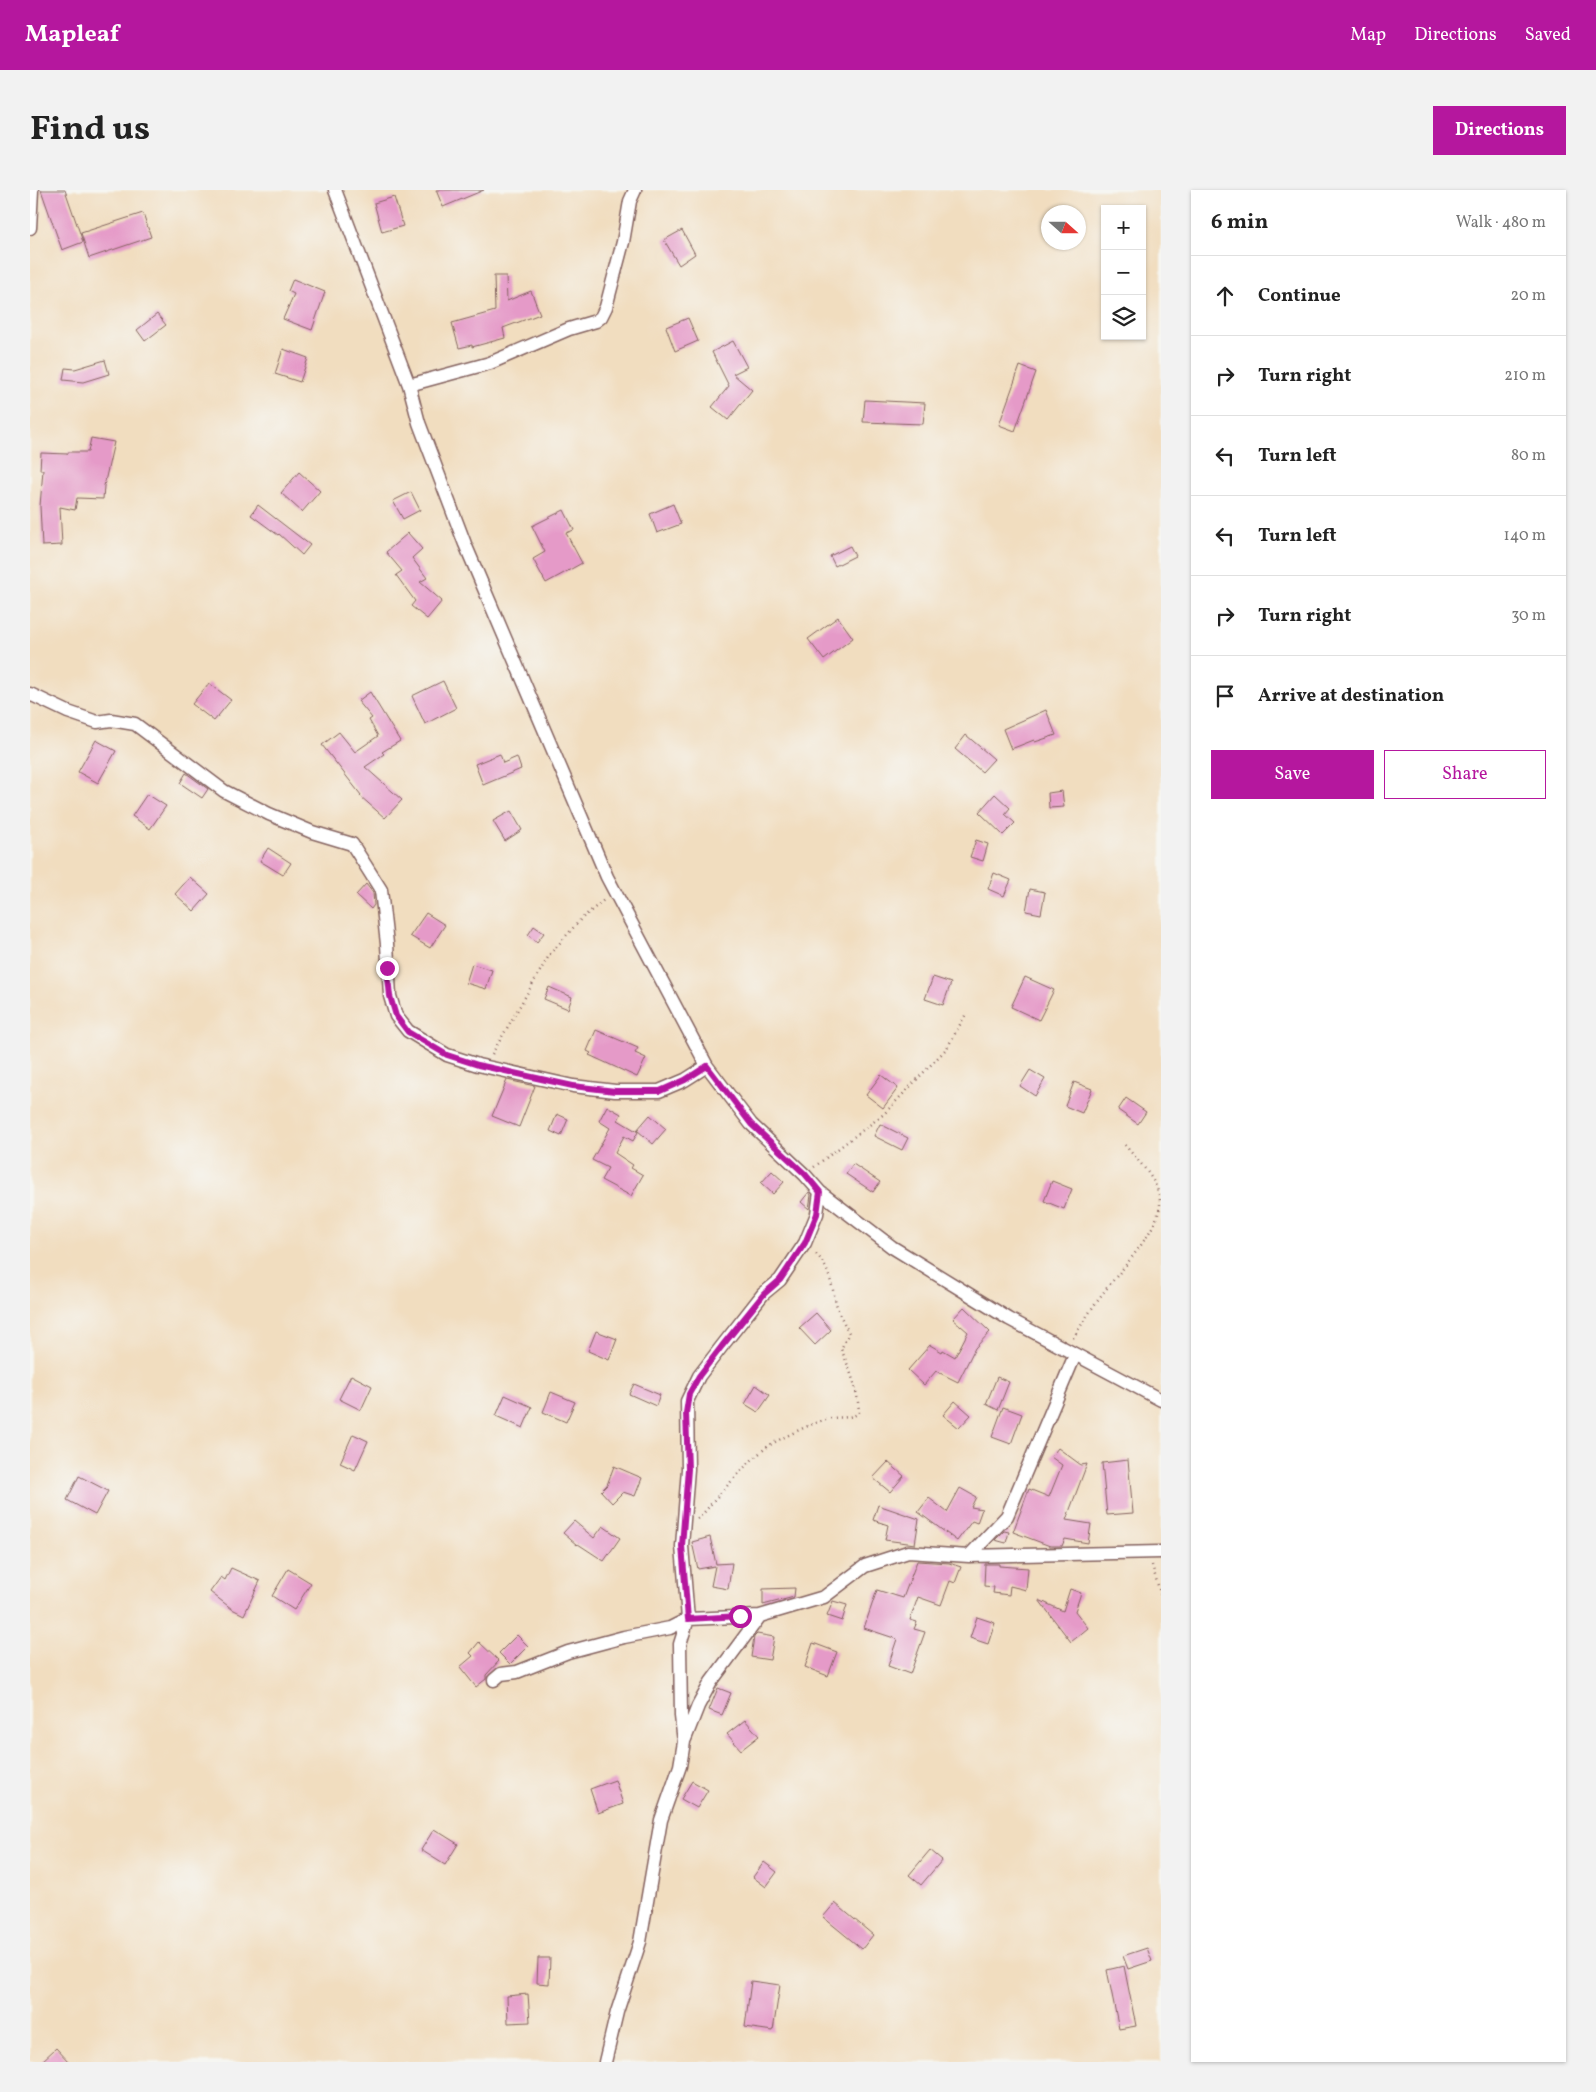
<!DOCTYPE html>
<html lang="en">
<head>
<meta charset="utf-8">
<style>
  body { margin:0; font-family:Vollkorn,serif; background:#f2f2f2; color:#222 }
  .controls { position:absolute; right:15px; top:15px; display:grid; overflow:hidden; border-radius:0px; box-shadow:0 1px 4px #0004 }
  .controls button { width:45px; height:45px; display:grid; place-items:center; padding:0; border:0; border-bottom:1px solid #e0e0e0; background:#fff; color:#222; font:25px sans-serif }
  .compass { position:absolute; left:1011px; top:15px; width:45px; height:45px; border-radius:50%; background:#fff; box-shadow:0 1px 4px #0004; rotate:111deg }
  .stop { position:absolute; width:15px; height:15px; margin:-11px; border:4px solid #b5179e; border-radius:50%; background:#fff }
  .stop.end { background:#b5179e; border-color:#fff; box-shadow:0 1px 5px #0008 }
  .list { margin:0; padding:0; list-style:none }
  h2 { display:flex; justify-content:space-between; align-items:center; height:65px; margin:0; padding:0 20px; font-size:21px }
  h2 small { font-size:16px; font-weight:400; color:#767676 }
  .list li { display:grid; grid-template-columns:32px 1fr auto; gap:15px; align-items:center; box-sizing:border-box; height:80px; padding:0 20px; border-top:1px solid #e0e0e0 }
  .list b { display:block; font-size:19px; white-space:nowrap }
  .list em { font-size:16px; font-style:normal; color:#767676 }
  .actions { display:flex; gap:10px; padding:15px 20px }
  .actions a { flex:1; padding:11px 0; border:1px solid #b5179e; border-radius:0px; text-align:center; font-size:18px; color:#b5179e }
  .actions .main { background:#b5179e; color:#fff }
  .icon { flex:none; width:28px; height:28px; fill:none; stroke:currentColor; stroke-width:2; stroke-linecap:round; stroke-linejoin:round }
  .map { position:relative; flex:none; width:1131px; height:1872px; overflow:hidden; border-radius:0px }
  header { display:flex; align-items:center; gap:30px; box-sizing:border-box; height:70px; padding:0 25px; background:#b5179e; color:#fff }
  header strong { font-size:24px }
  nav { display:flex; gap:28px; margin-inline-start:auto; font-size:18px }
  .intro { display:flex; align-items:center; justify-content:space-between; box-sizing:border-box; height:120px; padding:0 30px }
  h1 { margin:0; font-size:35px }
  .button { padding:12px 22px; border-radius:0px; background:#b5179e; color:#fff; font-size:18px; font-weight:700 }
  main { display:flex; gap:30px; padding:0 30px }
  aside { flex:1; background:#fff; border-radius:0px; box-shadow:0 1px 4px #0004 }
  .map>svg:first-child { display:block }
  .building { fill:#e59ac8 }
  .lines { fill:none; stroke-linecap:round; stroke-linejoin:round }
  .street-casing { stroke:#84625f; stroke-width:15 }
  .path { stroke:#84625f; stroke-width:2.5; stroke-dasharray:1 4; stroke-linecap:butt }
  .street { stroke:#fff; stroke-width:12 }
  .route { stroke:#b5179e; stroke-width:6 }
</style>
</head>
<body>
<header>
<strong>Mapleaf</strong>
<nav><a>Map</a><a>Directions</a><a>Saved</a></nav>
</header>
<div class="intro"><h1>Find us</h1><a class="button">Directions</a></div>
<main>
<div class="map">
<svg width="1131" height="1872" viewBox="0 0 1131 1872">
  <rect width="100%" height="100%" fill="#f6f6f2"/>
  <filter id="ink" filterUnits="userSpaceOnUse"><feTurbulence type="fractalNoise" baseFrequency=".02" numOctaves="2"/><feDisplacementMap in="SourceGraphic" scale="10" xChannelSelector="R" yChannelSelector="G"/><feConvolveMatrix kernelMatrix="1 2 1 2 8 2 1 2 1" color-interpolation-filters="sRGB"/></filter>
  <filter id="wash" filterUnits="userSpaceOnUse"><feTurbulence type="fractalNoise" baseFrequency=".0096" numOctaves="4" result="noise"/><feDisplacementMap in="SourceGraphic" scale="20" xChannelSelector="R" yChannelSelector="G"/><feGaussianBlur stdDeviation="1.12" result="paint"/><feColorMatrix in="noise" values="0 0 0 0 0 0 0 0 0 0 0 0 0 0 0 0 0 1.4 0 .05"/><feComposite in="paint" operator="in"/></filter>
  <g filter="url(#wash)">
    <rect width="100%" height="100%" fill="#f1ddbf"/>
    <g id="blocks">
      <path class="building" d="M11,0H35L53,52L32,60Z
        M406,0H454L413,17Z
        M364,7L373,36L352,42L344,13Z
        M113,23L121,47L59,68L51,43Z
        M652,40L665,64L649,75L634,50Z
        M464,86H476L477,111L501,101L510,124L473,138L475,148L442,157V155L429,158L422,133L465,121Z
        M263,89L295,102L282,140L253,129L264,104L258,101Z
        M127,124L136,135L115,151L107,140Z
        M658,128L668,151L645,161L636,137Z
        M703,151L717,177L703,184L722,200L698,230L682,217L699,196L682,162Z
        M253,159L278,168L270,192L245,184Z
        M75,170L79,184L53,192L33,190L35,178L45,179Z
        M990,176L1006,182L985,241L969,235Z
        M835,210L895,213L893,234L833,232Z
        M61,248L84,252L74,296L73,309L47,308L45,320L30,317L32,355L12,356L10,316L13,280H10L11,263L38,264V262H58Z
        M269,282L290,301L272,322L251,303Z
        M381,302L390,320L373,329L363,311Z
        M643,314L651,334L627,343L620,324Z
        M228,315L280,355L272,365L249,344L248,345L221,325Z
        M534,320L544,340L536,343L552,373L516,393L503,369L515,362L502,336Z
        M378,343L392,359L382,368L397,388L390,392L412,411L397,429L381,416L385,411L366,385L372,381L356,362Z
        M820,356L825,366L805,376L800,366Z
        M808,427L823,448L794,470L778,449Z
        M413,491L426,518L395,534L382,506Z
        M179,493L201,510L184,531L162,514Z
        M340,502L370,551L352,562L354,564L335,577L372,610L355,628L330,606L331,605L292,555L309,542L325,562L348,546L339,530L342,528L328,511Z
        M1016,520L1026,545L1005,552L1004,550L981,559L973,539Z
        M936,545L964,569L952,582L925,559Z
        M66,550L86,561L68,593L48,582Z
        M470,564L473,573L487,567L491,579L453,595L445,574Z
        M156,583L178,599L172,608L150,593Z
        M1032,601L1034,617L1019,618L1018,603Z
        M117,604L136,616L120,639L102,626Z
        M965,604L980,618L975,624L985,633L973,645L949,622Z
        M481,621L492,640L475,651L463,631Z
        M946,650L958,654L953,671L940,667Z
        M238,658L261,673L253,685L230,671Z
        M964,683L981,690L974,706L958,699Z
        M160,687L179,704L164,721L145,704Z
        M336,694L343,703L344,715L341,719L326,705Z
        M1000,699L1015,702L1011,724L996,721Z
        M396,723L415,735L400,758L380,746Z
        M504,736L514,743L507,752L498,745Z
        M442,774L462,780L456,799L436,793Z
        M903,787L921,793L913,815L895,809Z
        M995,787L1024,800L1009,830L981,817Z
        M519,797L542,807L538,819L514,809Z
        M566,840L608,858L605,863L616,868L607,887L559,865L561,863L557,861Z
        M1000,880L1015,889L1005,906L990,896Z
        M851,885L868,898L853,918L836,905Z
        M477,890L505,896L489,937L462,926Z
        M1044,892L1062,899L1052,923L1035,916Z
        M1096,908L1116,922L1108,934L1088,920Z
        M577,916L591,924L588,930L608,942L603,951L594,946L585,963L603,975L601,978L613,985L601,1006L571,990L578,978L562,970L580,938L569,931Z
        M527,924L538,929L531,946L520,941Z
        M620,925L636,939L623,954L607,940Z
        M850,934L878,948L872,960L844,946Z
        M823,974L850,992L843,1002L816,984Z
        M742,981L754,992L743,1004L731,993Z
        M1022,991L1042,999L1034,1019L1014,1011Z
        M779,1002L781,1005L779,1019L771,1012Z
        M934,1117L960,1142L945,1158L928,1192L906,1181L894,1195L878,1180L900,1155L912,1162L913,1160L925,1167L938,1142L923,1129Z
        M786,1123L801,1140L785,1155L769,1138Z
        M566,1141L587,1149L579,1170L558,1161Z
        M321,1185L342,1196L331,1220L309,1209Z
        M967,1187L979,1192L968,1220L956,1214Z
        M604,1194L630,1205L626,1216L599,1204Z
        M726,1195L740,1205L728,1222L715,1214Z
        M521,1202L545,1212L536,1232L513,1222Z
        M475,1205L502,1217L493,1238L466,1226Z
        M925,1211L941,1225L929,1238L913,1225Z
        M973,1217L992,1224L981,1254L962,1247Z
        M323,1244L338,1251L325,1280L310,1273Z
        M1028,1258L1051,1275L1057,1274L1036,1330L1061,1334L1058,1353L1035,1349L1032,1356H1020L983,1342L999,1299L1019,1307L1032,1275L1021,1267Z
        M1098,1270L1103,1323L1077,1325L1072,1273Z
        M858,1272L874,1286L860,1302L843,1288Z
        M584,1276L612,1288L605,1306L593,1302L582,1313L571,1301L577,1295Z
        M49,1286L78,1301L65,1325L37,1310Z
        M930,1298L946,1307L941,1317L952,1319L947,1333L942,1331L927,1351L888,1322L899,1308L917,1322Z
        M848,1315L889,1329L885,1354L855,1350L858,1335L843,1330Z
        M544,1331L564,1348L573,1336L590,1348L574,1371L548,1354L547,1355L533,1343Z
        M974,1341L979,1342L976,1353L965,1350Z
        M680,1347L686,1374L702,1373L698,1399L681,1396L685,1376L668,1379L662,1352Z
        M887,1371L919,1373L931,1377L925,1393L920,1391L911,1415L888,1407L880,1430L887,1432L884,1439L895,1442L880,1484L858,1476L867,1449L834,1438L847,1400L873,1408Z
        M955,1374H969V1376L998,1378L996,1400L980,1396L979,1405L963,1403L964,1397L954,1396Z
        M201,1378L230,1391L214,1425L202,1419L180,1402L191,1387L195,1390Z
        M258,1379L281,1393L264,1420L242,1406Z
        M765,1398L764,1407L733,1415V1399Z
        M1040,1399L1051,1403L1045,1421L1058,1438L1041,1452L1009,1410L1033,1421Z
        M803,1411L817,1415L812,1431L797,1426Z
        M947,1427L965,1433L958,1454L940,1448Z
        M727,1444L744,1447L740,1470L721,1467L724,1447Z
        M487,1445L498,1456L480,1474L469,1463Z
        M449,1452L469,1471L456,1485V1489L446,1497L430,1477L443,1466L440,1463Z
        M783,1453L807,1462L798,1486L775,1477Z
        M688,1498L701,1503L692,1525L679,1520Z
        M715,1530L729,1546L711,1560L697,1544Z
        M585,1590L593,1614L568,1623L560,1599Z
        M662,1591L678,1600L667,1618L651,1609Z
        M404,1639L428,1654L415,1675L391,1660Z
        M900,1660L912,1670L891,1695L879,1685Z
        M734,1672L747,1682L736,1697L723,1687Z
        M805,1713L843,1745L832,1759L793,1727Z
        M1117,1758L1122,1771L1098,1779L1093,1766Z
        M508,1768H520L519,1794L507,1793Z
        M1094,1776L1106,1836L1089,1839L1077,1780Z
        M721,1791L750,1795L743,1841L715,1837Z
        M498,1804L500,1832L478,1833L477,1806Z
        M26,1858L39,1872H11Z"/>
    </g>
  </g>
  <g filter="url(#ink)">
    <use href="#blocks" fill-opacity="0" stroke="#84625f" stroke-width="1"/>
    <g class="lines">
      <g class="street-casing">
        <path id="street" d="M305,0L379,195L389,233L435,354L577,687L677,876L721,934L775,985L790,1002L862,1057L979,1129L1131,1210
          M0,38L2,0
          M379,195L460,173L539,139L566,131L571,127L576,117L593,52L600,11L605,0
          M0,504L38,522L67,532L81,530L105,534L194,601L239,624L282,642L322,654L351,700L357,754L360,806L366,826L378,841L417,865L448,875L543,896L585,901H629L655,890L677,876
          M939,1366L977,1326L1045,1165
          M730,1426L794,1407L835,1376L878,1362L939,1366L1131,1362
          M464,1490L471,1484L487,1482L538,1462L594,1447L640,1438L658,1429L730,1426L681,1492L668,1516L655,1549
          M575,1872L587,1822L610,1752L631,1630L650,1576L654,1552L651,1526L650,1454L658,1429L652,1356L658,1279L657,1211L669,1186L692,1156L733,1104L750,1090L775,1053L787,1024L790,1002"/>
      </g>
      <path class="path" d="M462,864L520,764L551,729L574,710
        M784,977L854,924L917,858L936,824
        M1043,1148C1053,1133 1062,1117 1073,1103C1089,1082 1130,1039 1130,1013C1130,991 1107,970 1094,954
        M667,1329C675,1323 679,1316 685,1309C702,1291 720,1269 740,1255C751,1248 783,1233 796,1229C808,1226 818,1230 829,1223C828,1200 820,1180 811,1159L819,1143C815,1135 810,1126 807,1117C802,1098 800,1077 785,1063
        M1122,1375L1131,1406"/>
      <use href="#street" class="street"/>
    </g>
  </g>
  <g class="lines" filter="url(#ink)">
    <path class="route" d="M357,778L360,806L366,826L378,842L417,865L448,875L543,896L585,901H630L655,890L677,876L721,934L775,984L790,1002L787,1024L775,1053L750,1090L734,1104L692,1156L669,1186L659,1204L656,1223L658,1279L652,1356L658,1429L710,1426"/>
  </g>
</svg>
<div class="controls">
<button>+</button>
<button>−</button>
<button><svg class="icon" aria-label="layers" viewBox="0 0 24 24"><path d="M12 4l9 5-9 5-9-5zM3 14l9 5 9-5"/></svg></button>
</div>
<svg class="compass" viewBox="-18 -18 36 36"><path d="M0-13l5 13h-10z" fill="#e53935"/><path d="M0 13l5-13h-10z" fill="#767676"/></svg>
<div class="stop" style="left:710px;top:1426px"></div>
<div class="stop end" style="left:357px;top:778px"></div>
</div>
<aside>
<h2>6 min<small>Walk · 480 m</small></h2>
<ul class="list">
<li><svg class="icon" aria-label="ahead" viewBox="0 0 24 24"><path d="M12 20V5M6 11l6-6 6 6"/></svg><div><b>Continue</b></div><em>20 m</em></li>
<li><svg class="icon" aria-label="right" viewBox="0 0 24 24"><path d="M7 20v-9h11M14 6l5 5-5 5"/></svg><div><b>Turn right</b></div><em>210 m</em></li>
<li><svg class="icon" aria-label="left" viewBox="0 0 24 24"><path d="M17 20v-9H6M10 6l-5 5 5 5"/></svg><div><b>Turn left</b></div><em>80 m</em></li>
<li><svg class="icon" aria-label="left" viewBox="0 0 24 24"><path d="M17 20v-9H6M10 6l-5 5 5 5"/></svg><div><b>Turn left</b></div><em>140 m</em></li>
<li><svg class="icon" aria-label="right" viewBox="0 0 24 24"><path d="M7 20v-9h11M14 6l5 5-5 5"/></svg><div><b>Turn right</b></div><em>30 m</em></li>
<li><svg class="icon" aria-label="arrive" viewBox="0 0 24 24"><path d="M6 21V4h12l-3 4 3 4H6"/></svg><div><b>Arrive at destination</b></div></li>
</ul>
<div class="actions"><a class="main">Save</a><a>Share</a></div>
</aside>
</main>
</body>
</html>
